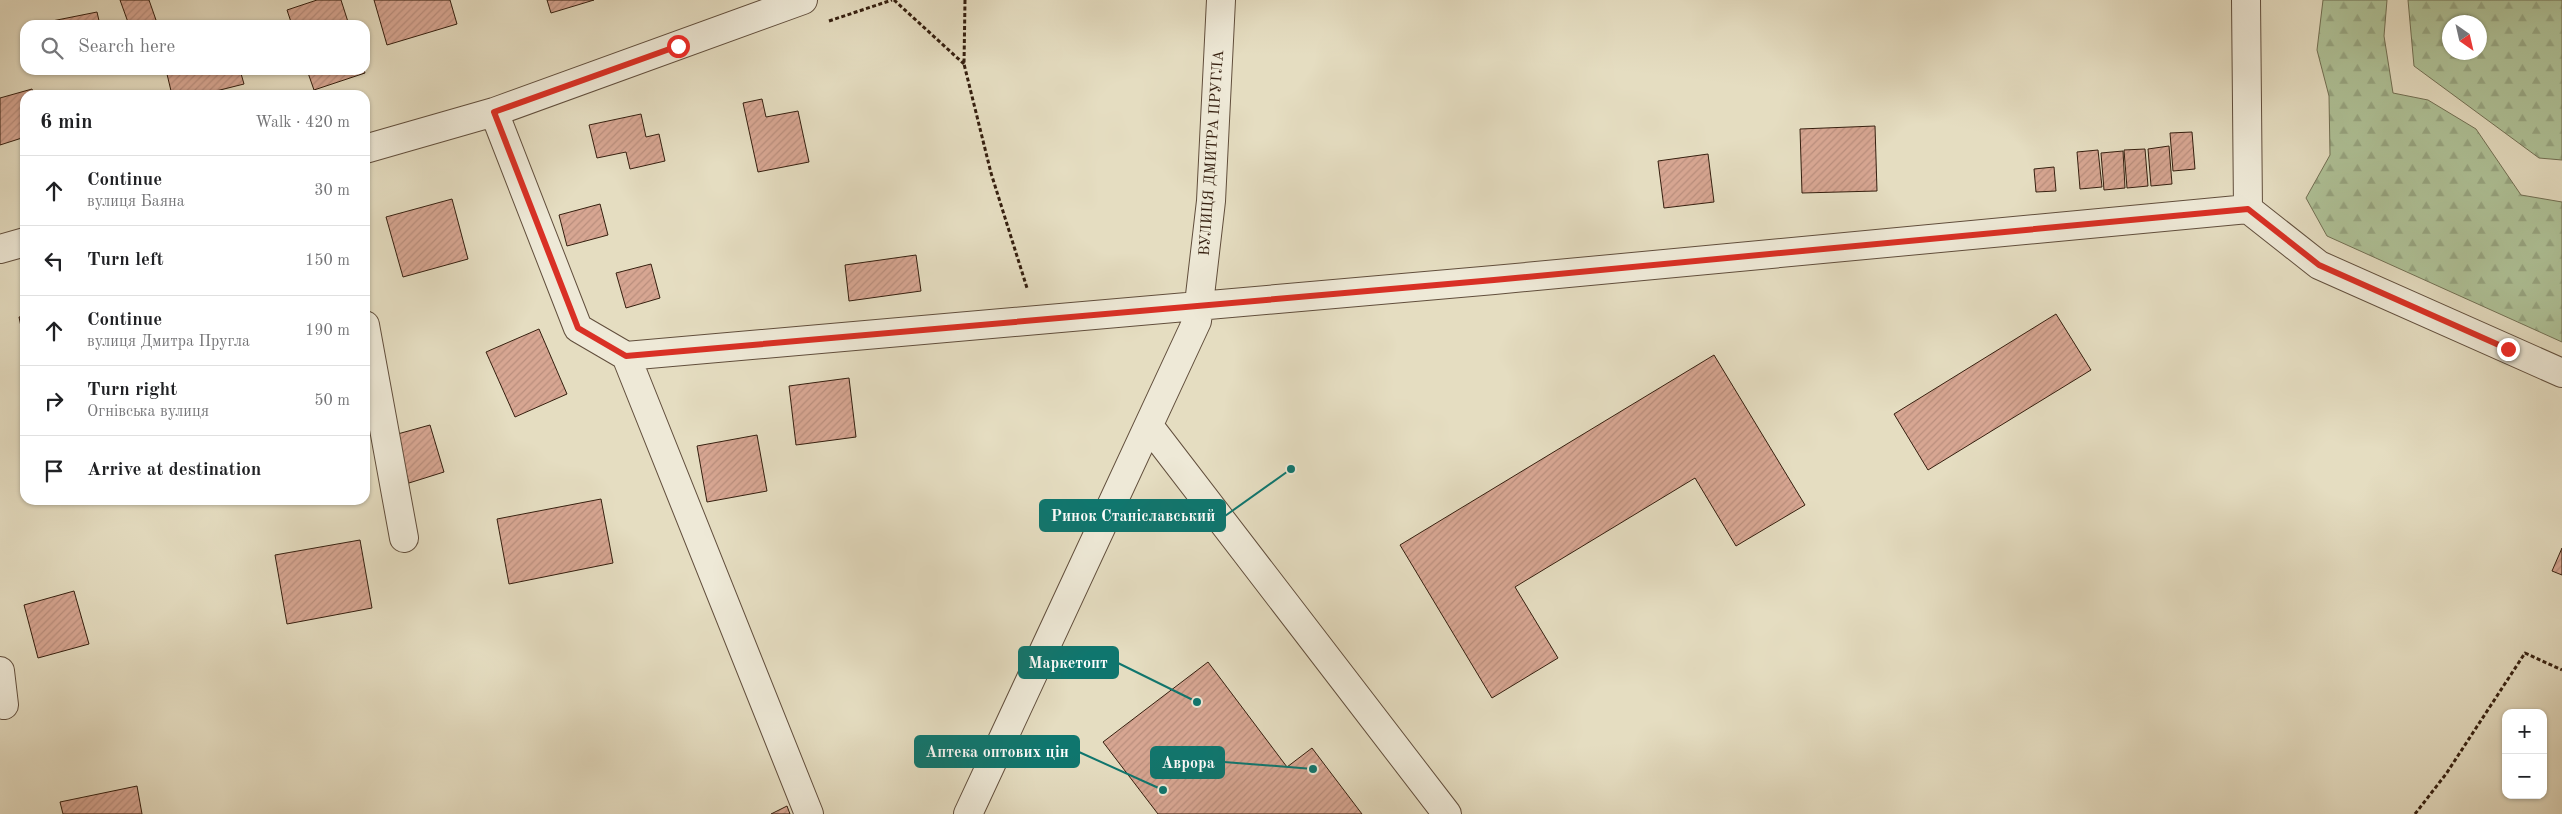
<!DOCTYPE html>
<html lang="en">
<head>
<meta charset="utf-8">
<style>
  body { margin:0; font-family:"Old Standard TT",serif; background:#f2f2f2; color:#202124 }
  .controls { position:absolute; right:15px; bottom:15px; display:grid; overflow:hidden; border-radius:10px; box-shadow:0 1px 4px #0004 }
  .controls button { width:45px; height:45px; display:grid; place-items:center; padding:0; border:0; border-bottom:1px solid #e0e0e0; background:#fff; color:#202124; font:25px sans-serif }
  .compass { position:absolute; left:2442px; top:15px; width:45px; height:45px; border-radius:50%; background:#fff; box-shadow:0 1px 4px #0004; rotate:146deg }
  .stop { position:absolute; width:15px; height:15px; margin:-11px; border:4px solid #d93025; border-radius:50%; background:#fff }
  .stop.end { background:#d93025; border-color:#fff; box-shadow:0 1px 5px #0008 }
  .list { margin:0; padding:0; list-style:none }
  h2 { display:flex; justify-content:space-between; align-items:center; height:65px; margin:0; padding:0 20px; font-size:21px }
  h2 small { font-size:16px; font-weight:400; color:#757577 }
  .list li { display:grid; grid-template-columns:32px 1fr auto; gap:15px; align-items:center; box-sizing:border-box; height:70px; padding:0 20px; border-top:1px solid #e0e0e0 }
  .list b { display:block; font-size:19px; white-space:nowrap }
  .list p { margin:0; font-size:16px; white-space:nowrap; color:#757577 }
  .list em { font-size:16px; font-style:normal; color:#757577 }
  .icon { flex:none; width:28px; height:28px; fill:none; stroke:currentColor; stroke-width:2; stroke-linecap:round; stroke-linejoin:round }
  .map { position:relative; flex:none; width:2562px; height:814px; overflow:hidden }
  .search { position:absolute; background:#fff; box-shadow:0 1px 4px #0004; left:20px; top:20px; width:350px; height:55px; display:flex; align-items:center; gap:12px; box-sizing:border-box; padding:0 18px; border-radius:15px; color:#757577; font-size:19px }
  .panel { position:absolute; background:#fff; box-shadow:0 1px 4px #0004; left:20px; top:90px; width:350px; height:415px; border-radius:15px }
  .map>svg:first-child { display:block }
  .forest { fill:url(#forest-firs); stroke:#727054; fill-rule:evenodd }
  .building { fill:url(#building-hatch); stroke:#351f0f }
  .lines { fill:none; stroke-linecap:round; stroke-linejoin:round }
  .minor-casing { stroke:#614e3c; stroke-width:30 }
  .path { stroke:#351f0f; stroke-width:3; stroke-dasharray:4 2.5; stroke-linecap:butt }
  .minor { stroke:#eee9d7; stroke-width:28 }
  .route { stroke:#d93025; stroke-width:6 }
  .labels { text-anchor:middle; stroke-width:4; stroke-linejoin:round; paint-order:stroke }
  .street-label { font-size:15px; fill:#351f0f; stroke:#eee9d7 }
  .leader { fill:none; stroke:#0f766e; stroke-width:2 }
  .callout-dot { fill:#0f766e; stroke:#eee9d7; stroke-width:2 }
  .callout { fill:#0f766e; stroke:#0f766e; stroke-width:2 }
  .callout-label { font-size:16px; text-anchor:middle; font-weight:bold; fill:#fff }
</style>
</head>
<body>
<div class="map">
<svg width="2562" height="814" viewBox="0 0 2562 814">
  <defs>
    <pattern id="forest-firs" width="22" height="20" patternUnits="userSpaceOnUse" patternTransform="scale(1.25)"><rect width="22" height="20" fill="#afc298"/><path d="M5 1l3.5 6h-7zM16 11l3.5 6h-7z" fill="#97a682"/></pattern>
    <pattern id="building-hatch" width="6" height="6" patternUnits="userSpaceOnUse" patternTransform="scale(1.25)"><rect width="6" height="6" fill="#d7a692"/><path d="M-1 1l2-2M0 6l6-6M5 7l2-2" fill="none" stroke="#b98e7d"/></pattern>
  </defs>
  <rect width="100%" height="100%" fill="#e5ddc1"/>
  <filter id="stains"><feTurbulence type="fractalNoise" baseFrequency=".004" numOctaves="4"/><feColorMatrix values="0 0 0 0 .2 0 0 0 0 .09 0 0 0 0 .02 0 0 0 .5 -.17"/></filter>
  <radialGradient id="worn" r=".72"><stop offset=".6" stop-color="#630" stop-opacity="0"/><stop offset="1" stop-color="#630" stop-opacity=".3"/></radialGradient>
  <path class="forest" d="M2323,0H2387L2384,36L2393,93L2428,100L2476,129L2521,195L2562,202V342L2327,236L2306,198L2330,155L2329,96L2317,50Z
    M2408,0H2562V160L2539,158L2414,66ZM2450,22H2480V52H2450Z"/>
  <path class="building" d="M120,0H149L156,20L142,25H129Z
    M317,0H341L349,25H292L287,10Z
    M374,0H450L457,24L387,45Z
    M547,0H594L551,13Z
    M97,12L100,25H53L52,21Z
    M166,70H240L244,84L200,95H172Z
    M307,70H364L365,73L314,90Z
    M32,89L34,95H25V137L0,145V98Z
    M762,99L766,117L798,111L809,162L758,172L743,103Z
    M641,114L646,137L659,134L665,161L630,169L626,152L597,158L589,125Z
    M1875,126L1877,191L1802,193L1800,129Z
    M2192,132L2195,169L2173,171L2170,133Z
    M2169,146L2172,184L2151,186L2148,149Z
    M2145,149L2148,186L2127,188L2124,150Z
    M2098,150L2102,187L2080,189L2077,152Z
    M2123,151L2125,188L2104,190L2101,153Z
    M1708,154L1714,202L1664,208L1658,161Z
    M2054,167L2056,191L2036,192L2034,169Z
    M452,199L468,259L403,277L386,217Z
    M600,204L608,235L567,246L559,215Z
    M916,255L921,291L849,301L845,265Z
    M651,264L660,298L626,308L616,273Z
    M2056,314L2091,370L1928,470L1894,414Z
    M25,316V346L19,317Z
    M539,329L567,394L515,417L486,352Z
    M1714,355L1805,505L1736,546L1695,478L1515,587L1558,658L1492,698L1400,545Z
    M849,378L856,437L796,445L789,386Z
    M430,425L444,472L409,483L394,435Z
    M757,435L767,491L707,502L697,446Z
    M601,499L613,563L509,584L497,519Z
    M360,540L372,608L287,624L275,555Z
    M2562,548V575L2552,571Z
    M74,591L89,644L38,658L24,605Z
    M1208,662L1287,767L1312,748L1362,814H1158L1103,742Z
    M137,786L142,814H63L60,802Z
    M787,806L790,814H771Z"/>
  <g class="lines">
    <g class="minor-casing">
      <path id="minor" d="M2246,0L2248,209
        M494,112L578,328L626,356L809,814
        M365,149L494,112L803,0
        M2248,209L2319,265L2562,373
        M0,249L25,242
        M365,325L404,538
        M626,356L1494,280L2248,209
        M1149,426L1447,814
        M0,671L4,705
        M968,814L1197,321L1211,201L1221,0"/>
    </g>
    <path class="path" d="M894,0L964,64
      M965,0L964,64L991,173L1027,288
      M829,21L892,0
      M2415,814L2446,774L2525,653L2562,670"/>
    <use href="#minor" class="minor"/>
  </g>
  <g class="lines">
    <path class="route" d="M678,46L494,112L578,328L626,356L1494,280L2248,209L2319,265L2508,349"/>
  </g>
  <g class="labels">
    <g class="street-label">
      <text transform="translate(1211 153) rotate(-86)" y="5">ВУЛИЦЯ ДМИТРА ПРУГЛА</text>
    </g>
  </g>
  <path class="leader" d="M1291 469L1225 516M1197 702L1118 663M1163 790L1079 752M1313 769L1224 762"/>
  <g class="callout-dot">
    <circle cx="1291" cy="469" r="5"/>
    <circle cx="1197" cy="702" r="5"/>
    <circle cx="1163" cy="790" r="5"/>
    <circle cx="1313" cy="769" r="5"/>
  </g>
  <g class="callout">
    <rect x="1040" y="500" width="185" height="31" rx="5"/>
    <rect x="1019" y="647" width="99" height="31" rx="5"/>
    <rect x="915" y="736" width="164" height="31" rx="5"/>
    <rect x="1151" y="747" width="73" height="31" rx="5"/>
  </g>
  <g class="callout-label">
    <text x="1133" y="521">Ринок Станіславський</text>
    <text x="1068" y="668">Маркетопт</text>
    <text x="997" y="757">Аптека оптових цін</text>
    <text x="1188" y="768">Аврора</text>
  </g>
  <rect width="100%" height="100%" filter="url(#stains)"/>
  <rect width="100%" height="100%" fill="url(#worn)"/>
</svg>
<div class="controls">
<button>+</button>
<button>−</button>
</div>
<svg class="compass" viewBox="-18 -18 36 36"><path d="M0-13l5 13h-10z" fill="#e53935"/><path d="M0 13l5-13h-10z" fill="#757577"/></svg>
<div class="stop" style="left:678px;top:46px"></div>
<div class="stop end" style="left:2508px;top:349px"></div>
<div class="search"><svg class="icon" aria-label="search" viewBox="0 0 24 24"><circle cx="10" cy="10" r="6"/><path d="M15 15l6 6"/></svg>Search here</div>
<section class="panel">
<h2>6 min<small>Walk · 420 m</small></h2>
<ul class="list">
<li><svg class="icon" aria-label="ahead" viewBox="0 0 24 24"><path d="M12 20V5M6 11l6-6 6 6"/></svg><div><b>Continue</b><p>вулиця Баяна</p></div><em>30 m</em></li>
<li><svg class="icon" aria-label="left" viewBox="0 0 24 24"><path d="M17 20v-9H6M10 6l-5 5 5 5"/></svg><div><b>Turn left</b></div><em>150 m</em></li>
<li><svg class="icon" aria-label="ahead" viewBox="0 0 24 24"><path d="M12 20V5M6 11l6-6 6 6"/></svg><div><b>Continue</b><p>вулиця Дмитра Пругла</p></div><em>190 m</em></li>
<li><svg class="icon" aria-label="right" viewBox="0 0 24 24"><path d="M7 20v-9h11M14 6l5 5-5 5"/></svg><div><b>Turn right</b><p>Огнівська вулиця</p></div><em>50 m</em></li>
<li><svg class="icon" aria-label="arrive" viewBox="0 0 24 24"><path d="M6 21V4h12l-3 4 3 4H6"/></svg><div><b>Arrive at destination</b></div></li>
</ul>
</section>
</div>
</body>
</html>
